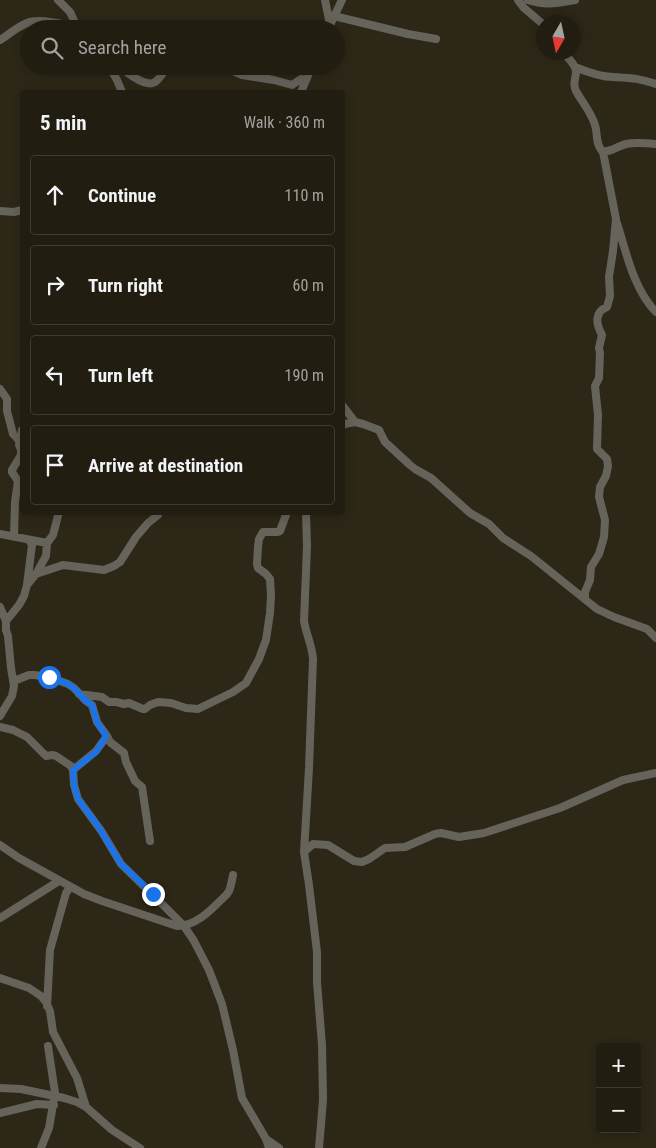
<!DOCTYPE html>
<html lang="en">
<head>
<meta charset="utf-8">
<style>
  body { margin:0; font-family:"Roboto Condensed",sans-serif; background:#2e2a1f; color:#f1f3f6 }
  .controls { position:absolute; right:15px; bottom:15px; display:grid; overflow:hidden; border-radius:5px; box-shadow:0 2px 12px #0003 }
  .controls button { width:45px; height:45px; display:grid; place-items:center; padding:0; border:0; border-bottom:1px solid #3f3b31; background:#221d11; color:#f1f3f6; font:25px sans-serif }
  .compass { position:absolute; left:536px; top:15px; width:45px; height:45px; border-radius:50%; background:#221d11; box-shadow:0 2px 12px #0003; rotate:189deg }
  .stop { position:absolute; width:15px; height:15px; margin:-11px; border:4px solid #1a73e8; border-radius:50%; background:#fff }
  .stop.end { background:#1a73e8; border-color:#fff; box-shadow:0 1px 5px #0008 }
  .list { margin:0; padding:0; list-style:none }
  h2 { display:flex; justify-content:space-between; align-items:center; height:65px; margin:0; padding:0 20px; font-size:21px }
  h2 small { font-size:16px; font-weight:400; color:#a2a29f }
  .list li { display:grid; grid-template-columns:32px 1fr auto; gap:15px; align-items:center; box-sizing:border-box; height:80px; margin:0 10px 10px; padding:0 10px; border:1px solid #3f3b31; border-radius:5px }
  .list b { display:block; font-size:19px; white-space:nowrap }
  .list em { font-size:16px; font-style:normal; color:#a2a29f }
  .icon { flex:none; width:28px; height:28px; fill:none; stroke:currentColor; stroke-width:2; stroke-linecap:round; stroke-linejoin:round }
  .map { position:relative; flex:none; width:656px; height:1148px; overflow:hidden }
  .search { position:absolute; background:#221d11; box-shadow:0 2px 12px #0003; left:20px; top:20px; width:325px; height:55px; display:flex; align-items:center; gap:12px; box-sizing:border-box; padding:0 18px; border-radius:28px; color:#a2a29f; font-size:19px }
  .panel { position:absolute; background:#221d11; box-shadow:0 2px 12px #0003; left:20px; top:90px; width:325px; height:425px; border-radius:5px }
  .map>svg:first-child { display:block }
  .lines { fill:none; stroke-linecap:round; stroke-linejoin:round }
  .minor { stroke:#66635b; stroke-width:8 }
  .route { stroke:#1a73e8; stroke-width:6 }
</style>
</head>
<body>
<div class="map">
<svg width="656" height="1148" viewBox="0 0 656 1148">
  <rect width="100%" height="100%" fill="#2d2717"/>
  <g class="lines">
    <path class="minor" d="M58,0L70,12L78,29
      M325,0L330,25
      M518,0L524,8L544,25
      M528,0C545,6 559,3 575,0
      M334,16L408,34L436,39
      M328,29L342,0
      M0,40C8,35 17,27 27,23C38,18 66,24 77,29
      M563,52C568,58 576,65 576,72C576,79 572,83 576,91C582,102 591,112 595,125C598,134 595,143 602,151C611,153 617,146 626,144C635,142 646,143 656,144
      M109,66L117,80L122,92
      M119,66C126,72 146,88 155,82C160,79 164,71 168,66
      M222,66L242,75L274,80L292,85L301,79L306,80
      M575,67C587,72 600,77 613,77C631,78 639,78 656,84
      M301,92L312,66
      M0,211L14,212L22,210
      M617,223C626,252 634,290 656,312
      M0,389L7,399V411L13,434L17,438L20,442
      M342,405L355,422L363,424L379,430L385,442L410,465L415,469L431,478L470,513L489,524L503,538L531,556L597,609L614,617L647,629L656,638
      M342,426L345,424L355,422
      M306,512L307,546L304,621C306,634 312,645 313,659L309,768L304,852L309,885L317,952V982L322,1045L323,1100L319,1148
      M0,534L47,543
      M14,537L15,502L18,481L12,472V470L21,455V450L19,445L22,430
      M36,574L46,556L47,543L53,535L59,512
      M27,585L32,545L29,540
      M585,599V592L590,580L591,567L599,554L604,537L605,520L599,497L600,487L606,476L608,466L607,459L597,449L598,415L595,386L599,378L600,353L599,348L602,335C596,324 594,312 607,307L610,296L609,277L613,251L616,219L603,152
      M0,607L6,621V630L8,636L11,668L14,686L12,696L0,716
      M6,621L19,605L24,596L27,585L36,574L63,565L104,570L114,566L120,562L136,537L148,523L158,515L159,512
      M14,681L29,675H34L49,677L68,684L74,688L86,701L92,705L97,722L107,736L96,751L73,770
      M79,694L102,697L109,702H116L124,704L129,703L143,709H145L150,705L158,702L171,703L186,708L198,709L233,692L246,683L259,659L266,640L270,613L271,595L270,579L266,574L258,568L257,564L258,546L259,539L263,532H278L280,531L287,512
      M0,727L13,730L27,737L46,756L53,755L56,756L71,766L73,770L74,785L78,799L102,832L121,864L161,903L184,926L194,941L209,970L222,1004L233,1050L242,1098L266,1139L269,1148
      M107,736L110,742L124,753L126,762L135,781L142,787L150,841
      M0,845L19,858L84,894L102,901L177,926C195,926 209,912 221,900C224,897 227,895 229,891C231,886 232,880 233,875
      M304,852L313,844L328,845L354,861L362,862L369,859L385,848L405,847L435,834L441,833L459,837L484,833L560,808L623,780L656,773
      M0,918L59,881
      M0,978L29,988L41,996L46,1002L50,1011L53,1032L77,1078L86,1107
      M47,1006L50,950L66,893L70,887
      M0,1088L21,1089L64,1098L77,1102L86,1107L112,1130L140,1148
      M0,1113L37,1104L54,1105
      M266,1139L279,1148
      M41,1148L49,1128L55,1093L48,1046"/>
  </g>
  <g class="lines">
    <path class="route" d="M49,677L68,684L74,688L86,701L92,705L97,722L106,736L96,752L73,770L74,785L78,799L98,826L121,864L153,894"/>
  </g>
</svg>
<div class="controls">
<button>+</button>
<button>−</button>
</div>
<svg class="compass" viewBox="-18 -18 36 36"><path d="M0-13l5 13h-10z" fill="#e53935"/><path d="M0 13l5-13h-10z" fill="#a2a29f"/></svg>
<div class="stop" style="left:49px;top:677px"></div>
<div class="stop end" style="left:153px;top:894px"></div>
<div class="search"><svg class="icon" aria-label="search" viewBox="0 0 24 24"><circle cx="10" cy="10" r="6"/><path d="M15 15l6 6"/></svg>Search here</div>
<section class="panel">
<h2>5 min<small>Walk · 360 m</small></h2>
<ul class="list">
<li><svg class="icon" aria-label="ahead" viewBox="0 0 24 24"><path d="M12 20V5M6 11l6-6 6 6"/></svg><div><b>Continue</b></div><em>110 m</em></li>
<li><svg class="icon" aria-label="right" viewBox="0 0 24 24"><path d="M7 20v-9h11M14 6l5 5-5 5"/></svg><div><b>Turn right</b></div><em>60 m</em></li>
<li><svg class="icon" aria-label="left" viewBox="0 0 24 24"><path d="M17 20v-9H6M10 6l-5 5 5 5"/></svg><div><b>Turn left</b></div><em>190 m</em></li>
<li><svg class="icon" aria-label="arrive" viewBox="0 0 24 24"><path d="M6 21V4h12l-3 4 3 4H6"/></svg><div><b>Arrive at destination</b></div></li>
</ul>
</section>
</div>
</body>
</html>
